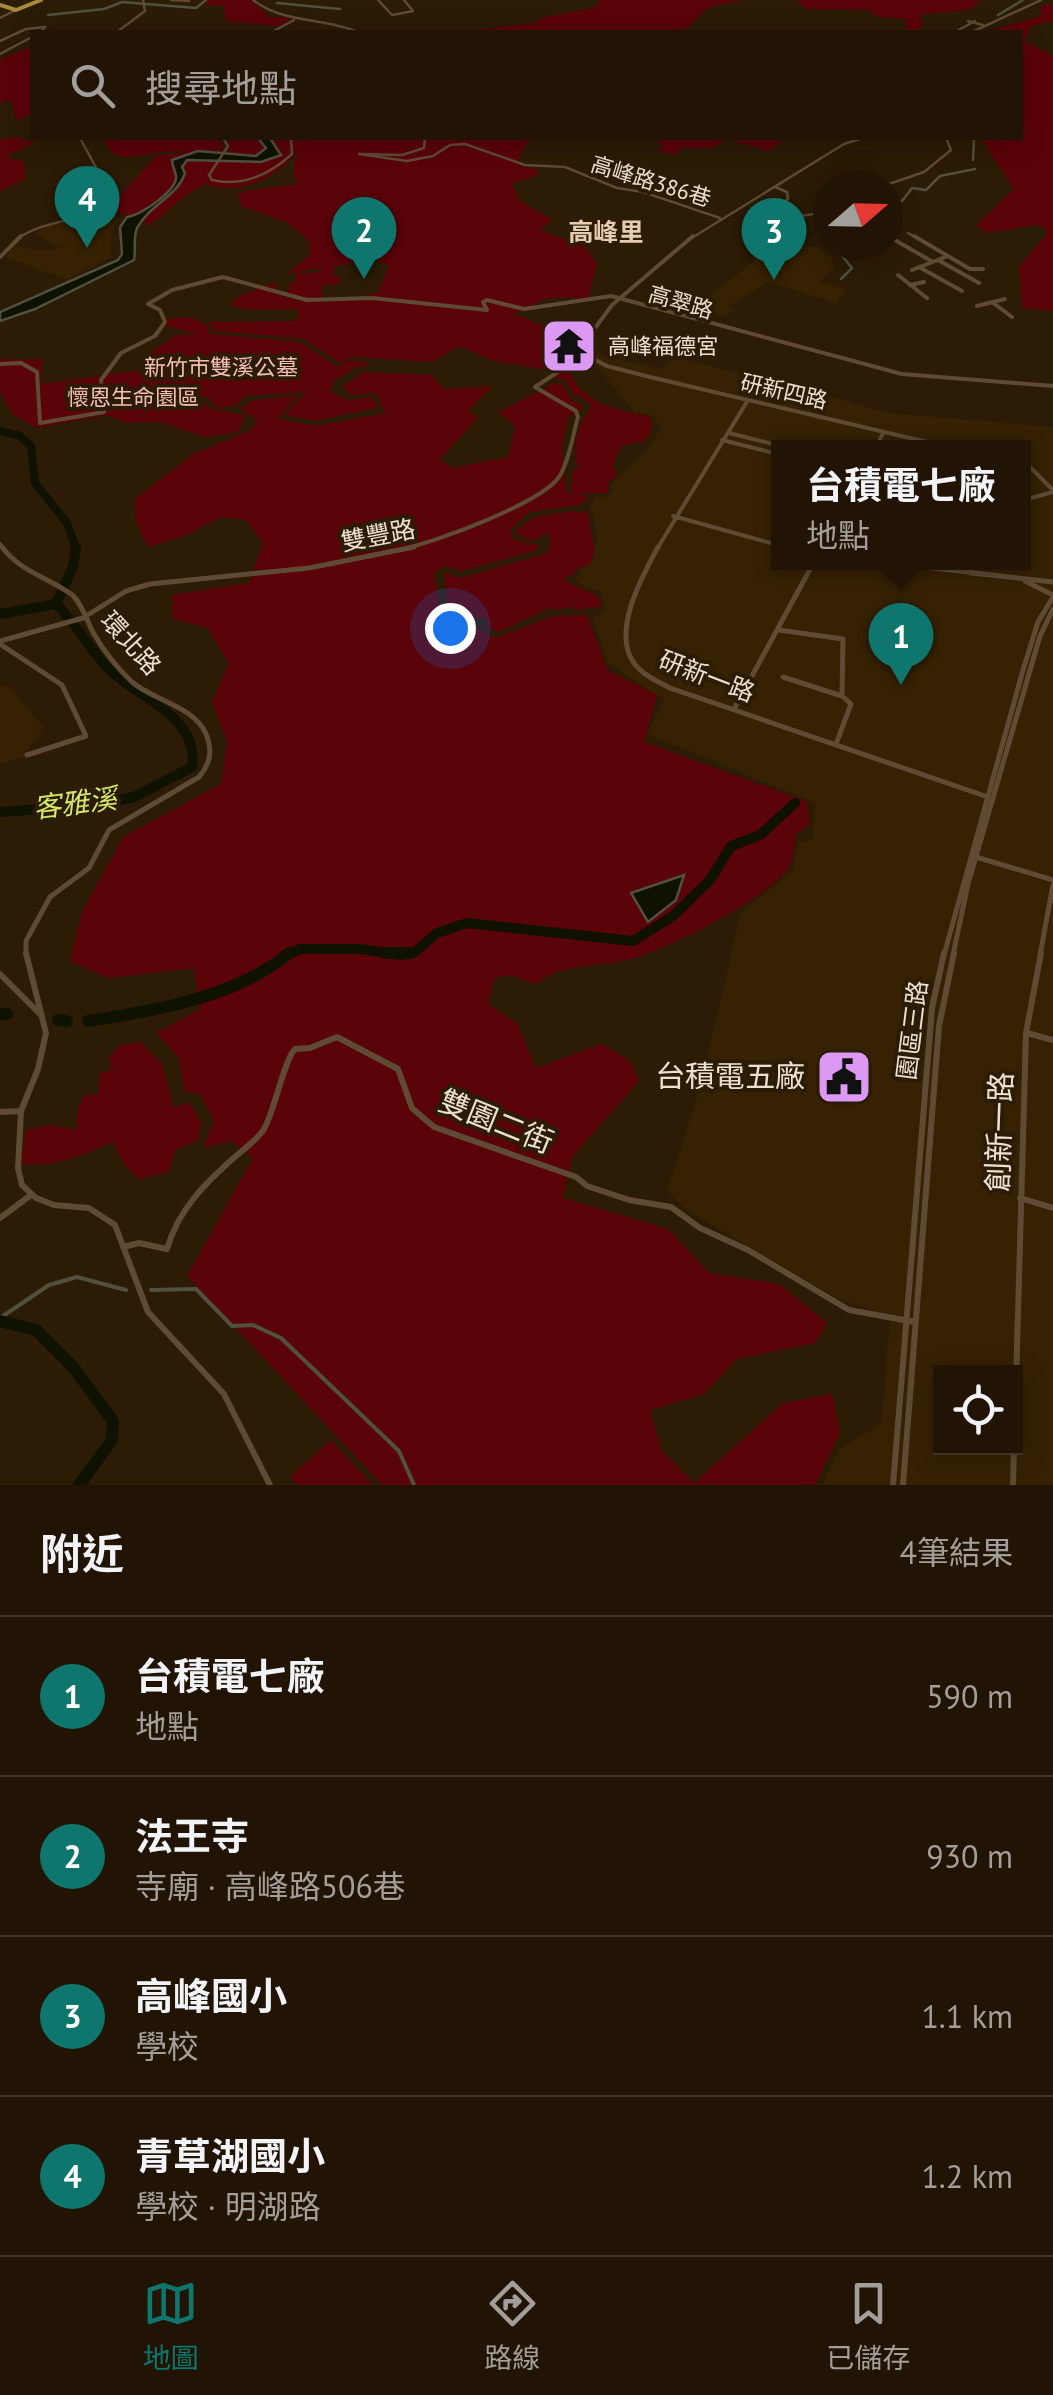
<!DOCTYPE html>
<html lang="zh-TW">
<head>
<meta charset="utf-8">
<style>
  body { margin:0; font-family:"PT Sans","Noto Sans TC",sans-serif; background:#2d2113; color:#f1f3f6 }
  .controls { position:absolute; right:30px; bottom:30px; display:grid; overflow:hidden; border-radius:0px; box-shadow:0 5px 25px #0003 }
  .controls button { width:90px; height:90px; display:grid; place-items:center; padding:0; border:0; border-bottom:2px solid #3e3326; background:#211404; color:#f1f3f6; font:50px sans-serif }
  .compass { position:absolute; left:813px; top:170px; width:90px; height:90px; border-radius:50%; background:#211404; box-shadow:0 5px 25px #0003; rotate:70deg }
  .you { position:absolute; left:450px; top:628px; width:35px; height:35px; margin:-25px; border:8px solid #fff; border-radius:50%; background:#1a73e8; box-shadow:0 0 0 15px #1a73e833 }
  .badge { display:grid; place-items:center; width:65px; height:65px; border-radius:50%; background:#0f766e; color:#fff; font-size:32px; font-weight:700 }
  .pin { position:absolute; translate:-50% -82px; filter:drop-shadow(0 2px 5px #0008) }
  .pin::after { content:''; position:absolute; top:52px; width:35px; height:30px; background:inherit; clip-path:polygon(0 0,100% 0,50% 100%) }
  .popup { position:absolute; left:771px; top:440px; width:260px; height:130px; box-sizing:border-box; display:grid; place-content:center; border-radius:0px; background:#211404; filter:drop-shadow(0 2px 8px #0005); font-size:32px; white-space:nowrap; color:#a29e9a }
  .popup b { font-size:38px; color:#f1f3f6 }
  .popup::after { content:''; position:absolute; left:50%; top:100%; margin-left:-20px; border:20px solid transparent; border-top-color:#211404 }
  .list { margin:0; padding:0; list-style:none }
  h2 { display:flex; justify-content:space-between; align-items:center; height:130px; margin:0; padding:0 40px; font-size:42px }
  h2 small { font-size:32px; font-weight:400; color:#a29e9a }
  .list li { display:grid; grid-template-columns:65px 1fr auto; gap:30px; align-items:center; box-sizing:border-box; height:160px; padding:0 40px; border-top:2px solid #3e3326 }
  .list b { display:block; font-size:38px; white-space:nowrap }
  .list p { margin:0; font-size:32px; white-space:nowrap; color:#a29e9a }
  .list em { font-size:32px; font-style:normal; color:#a29e9a }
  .icon { flex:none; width:55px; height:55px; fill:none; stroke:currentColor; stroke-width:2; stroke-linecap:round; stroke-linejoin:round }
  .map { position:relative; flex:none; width:1053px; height:1485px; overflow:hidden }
  .search { position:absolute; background:#211404; box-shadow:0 5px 25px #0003; left:30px; right:30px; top:30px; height:110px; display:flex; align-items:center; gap:25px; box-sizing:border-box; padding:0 35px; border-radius:0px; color:#a29e9a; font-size:38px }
  .sheet { height:770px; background:#211404 }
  nav { display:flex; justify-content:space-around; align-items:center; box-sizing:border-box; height:140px; border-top:2px solid #3e3326; background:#211404; font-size:28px; color:#a29e9a }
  nav a { display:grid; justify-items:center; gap:5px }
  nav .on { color:#0f766e }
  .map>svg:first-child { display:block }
  .built { fill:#362103; fill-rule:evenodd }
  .green { fill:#5a0309 }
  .water { fill:#0f1200; stroke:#51503f; stroke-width:2.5 }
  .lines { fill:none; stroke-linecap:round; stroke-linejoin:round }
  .stream-far1 { stroke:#51503f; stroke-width:2.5 }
  .stream { stroke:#51503f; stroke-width:4 }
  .river-far2 { stroke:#0f1200; stroke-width:8 }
  .river-far1 { stroke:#0f1200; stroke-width:10 }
  .river { stroke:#0f1200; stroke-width:12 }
  .minor-far3 { stroke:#5f4b34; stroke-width:2.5 }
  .minor-far2 { stroke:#5f4b34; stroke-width:4 }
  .minor-far1 { stroke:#5f4b34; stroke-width:5 }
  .minor { stroke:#5f4b34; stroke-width:6 }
  .major { stroke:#a68c39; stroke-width:4 }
  .labels { text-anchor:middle; stroke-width:8; stroke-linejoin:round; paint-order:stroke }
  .far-street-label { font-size:22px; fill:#ebe0d2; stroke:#2c1b05 }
  .far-poi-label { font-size:22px; fill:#ebe0d2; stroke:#2c1b05; text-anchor:start }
  .far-park-label { font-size:22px; fill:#f2beb8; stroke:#2c1b05 }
  .far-quarter-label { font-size:25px; font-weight:bold; fill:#e4cdb2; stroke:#2c1b05 }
  .street-label { font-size:25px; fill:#ebe0d2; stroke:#2c1b05 }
  .water-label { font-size:28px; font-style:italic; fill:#d5ea6d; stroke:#2c1b05 }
  .near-poi-label { font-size:30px; fill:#ebe0d2; stroke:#2c1b05; text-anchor:end }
  .near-street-label { font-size:30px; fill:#ebe0d2; stroke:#2c1b05 }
</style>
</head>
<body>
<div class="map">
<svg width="1053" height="1485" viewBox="0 0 1053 1485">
  <rect width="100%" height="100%" fill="#2c1b05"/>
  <path class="built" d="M106,216L120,219L111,233V257L67,280L5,257L15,246L40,250L61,248L33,233L53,223Z
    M805,247H817L832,258L834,266L820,282L847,289L836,303L768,282L728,306L734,312L720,317L698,304L752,263L765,249L783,255Z
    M583,351L662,369L673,356L891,413L1053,427V1485H823L839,1449L882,1423L890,1315L842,1301L686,1210L667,1191L700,1088L741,912L792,872L799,842L812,840L815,803L647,734L664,700L607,663L593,618L607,610L601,592L580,585L575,577L582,572L578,570L587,567L598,538L591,508L596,497L607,496L612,491L610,485L648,449L661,427L652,415L634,411ZM778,448H1024V562H778ZM940,1372H1016V1448H940Z
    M0,685L9,687L44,727L23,757L0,764Z"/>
  <path class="green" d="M208,0H252L269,17L290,18L280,26L231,22L225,19L224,6L205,5Z
    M599,0H742L707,8L683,32H460L535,23L544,17L595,8Z
    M797,0H982L971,9L919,15L923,22L919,31L902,32L907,28L905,19L877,17L870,10L806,9Z
    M1046,4L1053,5V21L1031,26L1024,41L1053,56V311L1022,308L1019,267L1047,233L1045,228L1036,225L987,233L976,225L1014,189L980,138H1020V32H986L1041,16L1040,8Z
    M32,46V114L17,121L11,101L0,102V60Z
    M16,137L34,143L4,157L23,161L26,179L0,191V140Z
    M104,138H219L223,146L220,152H230L228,138H296L298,145L300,138H530L518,159L524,168L536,169L538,175L512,183L519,200L552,220L540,230L585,247L597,264L588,298H548L514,314L547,327L546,341L559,345L550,358L560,362L549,370L494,361L459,346L433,362L353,357L340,363L304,339L214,331L209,322L295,321L299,314L295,309L249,310L229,305L241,295L276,282V294C306,306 347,304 378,292L389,266L377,260L333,266L334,276L342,277L338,284L322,286L321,299L307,300L287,293L290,283L296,282L295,273H316L324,267L287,274L310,255L309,241L286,222L241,206L238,192L298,184L293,174L297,150C282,177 236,197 206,184C183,194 169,212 148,226L144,220L107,210L157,155L195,152C184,152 172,151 161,152C140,154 112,168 104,138Z
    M655,138H785L769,151L727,139L711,148H679L678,155L657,151L664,146Z
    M189,317L206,324L210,334L300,342L338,367L349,360L368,363V366L356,367L333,382L330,392L349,400L370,397L380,407L315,421L284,415L306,392L245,396L235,406L216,408L209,399L186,391L211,409L245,415L239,432L204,437L161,422L127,423L107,415L37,428L13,415L0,392V359L42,360L41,384L136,371L147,375L145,358C153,349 167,343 175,335H196L163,325L165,319Z
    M562,369L569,371C583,404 618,411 649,416L652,426L646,441L621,446L613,465L617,476L608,483V493L579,494L588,498L580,505L529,512L510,530L514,540L538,545V550L462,571L443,566L434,574L442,616L472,624L496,638L553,616L587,615L607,670L657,695L644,742L806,801L810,824L796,834C794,844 794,856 790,865C778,893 663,952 631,959C597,968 564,962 535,984L510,975L494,978L488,1004L517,1023L536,1068L601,1044L629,1060L639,1081L572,1157L563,1198L668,1229L709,1273L779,1284L827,1323L815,1343L737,1359L704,1394L650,1410L661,1450L694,1483L783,1403L832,1394L840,1433L815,1485H382L187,1276L253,1158L231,1141L203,1148L214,1121L200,1094L184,1091L179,1058L156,1033L200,1009L194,968L108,978L70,961L82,912L123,837L221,784L227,741L212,702L229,664L207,628L173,619L172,595L249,583L263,543L246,520L221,517L186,535L148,547L136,522L135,499L193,454L249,431L258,421L240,409L251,401L298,395L278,418L314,426L385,413L376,393L350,395L343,386L363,372L431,375L444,389L493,386L468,411L478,418L439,460L453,468L508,457L515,426L498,412L555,383L564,386L571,400L585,407L568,417L562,446L566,491L576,495L571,491L572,473L578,467C570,447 578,424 592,406L579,395L575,397L567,382L551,376Z
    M587,509L595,553L588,566H582L564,580L599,597L601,607L573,610L572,607L552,610L551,607L499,632L485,627L487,619L462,617L447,607L444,572L460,578L548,553L551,537L547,533L532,541L518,535L516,530L535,517L572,511L584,513Z
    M140,1042L162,1064L174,1108L189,1102L201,1122L198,1140L175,1150L169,1172L138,1179L123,1163L113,1142C83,1155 53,1169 21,1163L26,1130L50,1125L76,1130L78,1109L84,1095H98L100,1073L111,1070L109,1057L120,1045Z
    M331,1440L373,1485H296L291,1476Z"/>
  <path class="water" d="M258,138H270L281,155L261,162L187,160L182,167L185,173C177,197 149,205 137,228C133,238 136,250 134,260L35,309L0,321V312L118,260L122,254L120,227L127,217C140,216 178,190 176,176C175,170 172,166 172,160L198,151L256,156L266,148Z
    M684,875L676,900L648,922L631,893Z"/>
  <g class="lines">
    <path class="stream-far1" d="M277,3L340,9
      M48,15L104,9L122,2L196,8L206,0
      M998,15L1023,0
      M955,32L975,21
      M973,160L974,138
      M888,200L902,201L912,188L926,190L940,176L975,169
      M828,222L822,223L828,235
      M833,245L852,268L841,279"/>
    <path class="stream" d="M151,1290L196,1289L232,1326L253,1325L281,1338L399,1451L414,1485
      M0,1318L49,1285L77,1277L126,1290"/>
    <path class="river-far2" d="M0,431L20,436L31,446L35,483L67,523L76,549"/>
    <path class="river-far1" d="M0,614L56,604
      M0,812L98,805L134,797L192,767C200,718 141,699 111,671C90,651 77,624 56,604L73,567L76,547
      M286,955L301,949H360L401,955L415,952L437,933L467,923L633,941L673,916L710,880L731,846L760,835L795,803"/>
    <path class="river" d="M386,953H411
      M0,1014H7
      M58,1020L67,1021
      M88,1021C154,1011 237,997 289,953
      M0,1321L36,1330L73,1367L113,1421L112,1440L79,1485"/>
    <path class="minor-far3" d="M171,0L189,1
      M253,0C284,24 323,17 358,32
      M378,0L392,15L413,11L404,0
      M0,18L16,10
      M968,21L983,25
      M117,32L145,11L143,0
      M272,32L294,20
      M972,32L1041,0
      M0,41L26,29L45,27L41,32
      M0,54L32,37
      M223,138L228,146L209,175L212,180C243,187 269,175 292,154L291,138
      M425,138L424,148L402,155L359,154L407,161L433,156L450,145L465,144L525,165L565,167L617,188L643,192L720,218
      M886,185L924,172L951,150L946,138
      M775,187L787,192L788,199
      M788,199L762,216L779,219L828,212
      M908,233L918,239
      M17,239C45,219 80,223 108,204L100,175L80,138
      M690,239L844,144L863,138"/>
    <path class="minor-far2" d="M914,236L970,269H983
      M893,239L933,262
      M0,257L21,236
      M938,260L979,283
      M919,267L962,291
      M912,270L948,256
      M898,275L927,298
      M910,285L924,282
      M992,302L1012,317
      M977,306L1005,299
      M578,351L607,366L650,377L927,442L987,448
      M0,364L21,363L37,372L40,423L104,412L101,380L121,353L155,336L165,322L160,310L148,304L172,290L223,277L307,300L372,298L487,310L483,302L487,300L524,309L611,296L902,374L1053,386
      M729,433L789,448
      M722,440L778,454
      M876,448L883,433
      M1024,461L1053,490
      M1024,500L1053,492
      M673,516L778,545
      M0,544L4,549
      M403,549C436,542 541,503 559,477C569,462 573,434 578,417L576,411L535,387L567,366L612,305L693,236
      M657,549L748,400"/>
    <path class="minor-far1" d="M2,547C21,572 47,577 71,594C81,601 87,622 94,634C104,651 117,668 132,682C154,701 194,706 206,734C213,751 210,764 199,777L109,830L89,868L50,897L26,941V955
      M658,547C643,575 613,628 632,660C640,674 657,681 670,688L985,796
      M882,562L1053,582
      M971,573L1009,577
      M1025,581L1053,595
      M779,630L843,639L842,696
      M0,641L83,618L126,591L150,584L309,568L414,547
      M0,644L62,685L86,736L27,755
      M783,677L842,696L851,704L836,744
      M734,709L814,562
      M976,857L1053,880
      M944,955L1023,670L1038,622L1053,597
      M953,955L968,884L1040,636L1053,609
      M1040,955L1053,885"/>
    <path class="minor" d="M26,953L46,1033L38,1069L21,1111L18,1168L22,1185L36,1198L54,1205L89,1208L115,1225L148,1312L224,1394L270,1485
      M0,974L40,1014
      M1027,1033L1053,1040
      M0,1112L21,1111
      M1020,1198L1053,1208
      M0,1218L31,1195
      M123,1247L139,1243L167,1249C178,1210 205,1183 236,1156C245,1148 258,1139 264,1129C275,1110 284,1060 295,1049L310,1048L337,1037L398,1069L412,1108L434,1127L576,1177L587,1186L629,1200L671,1207L700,1228L748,1250L849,1310L915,1322
      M1016,1384L1026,1033L1041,953
      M893,1485L932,1008L944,953
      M903,1485L939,1026L954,953
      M1013,1485L1014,1448"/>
    <path class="major" d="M0,5L16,10L41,0"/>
  </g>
  <defs>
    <g id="temple-square" transform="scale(2.875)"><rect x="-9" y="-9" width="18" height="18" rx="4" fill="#dc99f4" stroke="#2c1b05"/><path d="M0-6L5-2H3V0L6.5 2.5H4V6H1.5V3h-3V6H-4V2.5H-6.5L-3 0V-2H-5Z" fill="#111"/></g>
    <g id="civic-square" transform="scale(2.875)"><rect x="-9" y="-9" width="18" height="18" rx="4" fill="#dc99f4" stroke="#2c1b05"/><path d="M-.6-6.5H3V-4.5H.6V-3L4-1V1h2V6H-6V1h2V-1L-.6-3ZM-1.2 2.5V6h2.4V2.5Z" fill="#111"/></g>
  </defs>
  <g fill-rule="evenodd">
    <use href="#temple-square" x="569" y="346"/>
    <use href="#civic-square" x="844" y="1077"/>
  </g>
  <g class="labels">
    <g class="far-street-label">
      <text transform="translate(651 181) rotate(17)" y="8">高峰路386巷</text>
      <text transform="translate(681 302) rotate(16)" y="8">高翠路</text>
      <text transform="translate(784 391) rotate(13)" y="8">研新四路</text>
    </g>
    <g class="far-poi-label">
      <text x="608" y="354">高峰福德宮</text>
    </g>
    <g class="far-park-label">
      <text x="221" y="375">新竹市雙溪公墓</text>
      <text x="133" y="405">懷恩生命園區</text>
    </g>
    <g class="far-quarter-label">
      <text x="606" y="241">高峰里</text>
    </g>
    <g class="street-label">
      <text transform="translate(378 535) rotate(-11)" y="9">雙豐路</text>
      <text transform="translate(131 643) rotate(48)" y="9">環北路</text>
      <text transform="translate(707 676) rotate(21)" y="9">研新一路</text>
      <text transform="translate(912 1030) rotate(-83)" y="9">園區三路</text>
    </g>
    <g class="water-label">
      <text transform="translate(75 803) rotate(-7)" y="10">客雅溪</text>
    </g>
    <g class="near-poi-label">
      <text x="805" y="1087">台積電五廠</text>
    </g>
    <g class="near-street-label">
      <text transform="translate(496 1122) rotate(22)" y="10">雙園二街</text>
      <text transform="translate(1000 1132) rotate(-88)" y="10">創新一路</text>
    </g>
  </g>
</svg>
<div class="controls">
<button><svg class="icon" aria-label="locate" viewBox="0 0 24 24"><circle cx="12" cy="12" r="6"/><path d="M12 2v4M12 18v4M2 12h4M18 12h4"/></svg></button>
</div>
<svg class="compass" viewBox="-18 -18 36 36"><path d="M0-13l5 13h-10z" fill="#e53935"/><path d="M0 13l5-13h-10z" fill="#a29e9a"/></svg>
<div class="you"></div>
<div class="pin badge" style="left:901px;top:685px">1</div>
<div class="popup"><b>台積電七廠</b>地點</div>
<div class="pin badge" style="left:364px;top:279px">2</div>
<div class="pin badge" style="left:774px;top:280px">3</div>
<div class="pin badge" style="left:87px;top:248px">4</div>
<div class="search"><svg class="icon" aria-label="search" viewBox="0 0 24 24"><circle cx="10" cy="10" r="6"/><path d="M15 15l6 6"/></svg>搜尋地點</div>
</div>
<section class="sheet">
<h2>附近<small>4筆結果</small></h2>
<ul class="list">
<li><span class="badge">1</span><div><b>台積電七廠</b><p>地點</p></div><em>590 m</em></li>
<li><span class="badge">2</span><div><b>法王寺</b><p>寺廟 · 高峰路506巷</p></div><em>930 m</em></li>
<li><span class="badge">3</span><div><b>高峰國小</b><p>學校</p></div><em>1.1 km</em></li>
<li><span class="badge">4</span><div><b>青草湖國小</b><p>學校 · 明湖路</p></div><em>1.2 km</em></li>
</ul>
</section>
<nav>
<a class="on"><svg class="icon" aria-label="map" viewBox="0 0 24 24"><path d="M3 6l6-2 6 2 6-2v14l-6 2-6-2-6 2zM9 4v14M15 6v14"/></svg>地圖</a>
<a><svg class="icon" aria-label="directions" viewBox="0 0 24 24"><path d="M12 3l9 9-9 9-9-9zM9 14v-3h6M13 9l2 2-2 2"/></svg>路線</a>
<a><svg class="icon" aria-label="saved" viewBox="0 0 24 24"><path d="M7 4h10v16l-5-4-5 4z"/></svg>已儲存</a>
</nav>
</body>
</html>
